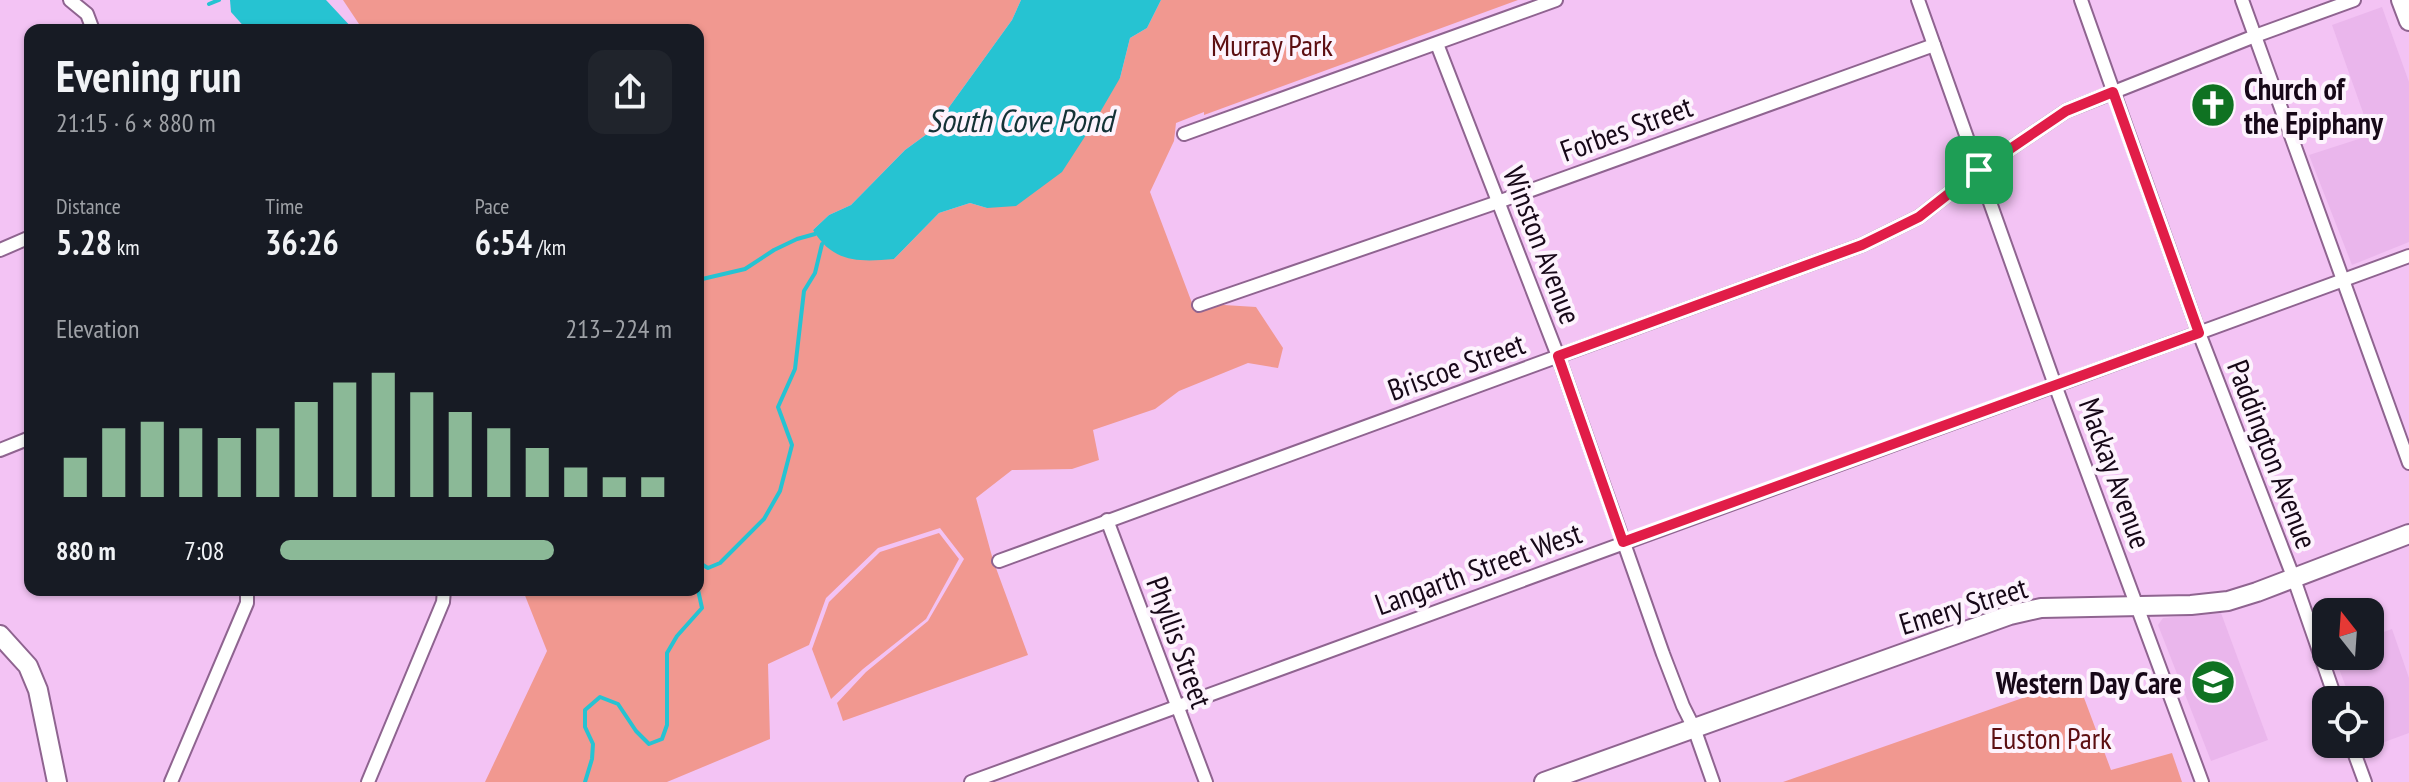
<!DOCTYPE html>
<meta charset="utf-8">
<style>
:root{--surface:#171b24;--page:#20242c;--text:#f1f3f6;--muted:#9ea1a6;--accent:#8bb997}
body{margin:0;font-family:"PT Sans Narrow",sans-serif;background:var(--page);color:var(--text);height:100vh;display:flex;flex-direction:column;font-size:30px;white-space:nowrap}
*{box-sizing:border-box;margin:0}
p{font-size:26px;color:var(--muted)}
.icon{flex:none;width:44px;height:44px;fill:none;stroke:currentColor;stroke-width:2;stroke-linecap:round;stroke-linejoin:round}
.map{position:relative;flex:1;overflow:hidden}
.panel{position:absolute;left:24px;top:24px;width:680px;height:572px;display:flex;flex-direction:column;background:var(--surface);border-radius:16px;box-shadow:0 2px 6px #0004}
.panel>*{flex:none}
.needle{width:52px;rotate:343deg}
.tools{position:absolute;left:2312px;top:598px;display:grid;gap:16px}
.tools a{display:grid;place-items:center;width:72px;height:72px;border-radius:16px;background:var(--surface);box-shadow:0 2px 6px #0004;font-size:40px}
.pin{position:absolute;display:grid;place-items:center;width:68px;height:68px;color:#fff;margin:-34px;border-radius:16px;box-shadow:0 4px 12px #0006}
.round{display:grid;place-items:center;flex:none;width:84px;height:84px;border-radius:16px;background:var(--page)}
.headline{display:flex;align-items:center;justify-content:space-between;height:136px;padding:0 32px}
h1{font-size:44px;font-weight:600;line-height:60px}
.stats{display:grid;grid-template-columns:repeat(3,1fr);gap:12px;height:136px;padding:8px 32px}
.stats div{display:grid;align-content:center}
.stats b{font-size:34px;font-weight:600}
.stats small{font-size:22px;font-weight:400}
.stats p{font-size:22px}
.chart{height:224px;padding:16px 32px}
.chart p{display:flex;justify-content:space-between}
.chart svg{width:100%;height:144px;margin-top:8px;stroke:var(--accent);stroke-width:6}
ul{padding:0 32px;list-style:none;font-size:26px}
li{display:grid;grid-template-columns:128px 96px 1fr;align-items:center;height:60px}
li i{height:20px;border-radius:10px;background:var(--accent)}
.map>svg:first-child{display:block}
.built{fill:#eab6ec}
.green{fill:#f19890}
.water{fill:#26c3d2}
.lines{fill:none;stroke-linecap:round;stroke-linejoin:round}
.stream{stroke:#26c3d2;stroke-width:4}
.street-casing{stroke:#8f6490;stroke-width:16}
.secondary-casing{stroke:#8f6490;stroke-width:22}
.street{stroke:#fff;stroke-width:12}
.secondary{stroke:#fff;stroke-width:18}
.route-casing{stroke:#fff;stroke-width:16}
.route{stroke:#e11d48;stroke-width:10}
.labels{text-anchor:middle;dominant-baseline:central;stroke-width:8;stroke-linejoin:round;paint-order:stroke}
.park-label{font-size:30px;fill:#5c0e11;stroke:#fdf3fd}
.poi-label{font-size:30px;font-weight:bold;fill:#170818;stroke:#fdf3fd;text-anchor:start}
.street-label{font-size:30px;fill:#170818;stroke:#fdf3fd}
.water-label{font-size:32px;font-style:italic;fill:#143236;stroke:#fdf3fd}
</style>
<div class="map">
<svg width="2409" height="782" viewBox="0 0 2409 782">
<rect width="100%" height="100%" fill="#f3c3f4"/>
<!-- built -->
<g class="built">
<polygon points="2382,7 2409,82 2409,242 2352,265 2309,155 2371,135 2332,25"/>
<polygon points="2221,613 2268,740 2211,761 2158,625 2163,618"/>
<polygon points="2392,629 2409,678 2409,733 2368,748 2367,744 2370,744 2370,700 2351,700 2334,656 2370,656 2370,637"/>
</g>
<!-- green -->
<g class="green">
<polygon points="343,0 1021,0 1012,20 947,110 938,126 905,150 851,205 829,215 813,230 894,259 939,213 970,203 987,208 1120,78 1130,38 1147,28 1161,0 1518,0 1204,115 1204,112 1176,123 1174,141 1150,192 1192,303 1256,307 1283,348 1278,368 1248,363 1179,391 1155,409 1093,430 1099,460 1072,469 1012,470 976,498 993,560 1028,655 843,721 837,703 866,672 928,621 964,559 940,528 878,548 826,598 809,645 768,664 770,739 667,782 485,782 547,651 524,593 526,590 698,590 698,30 363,30"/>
<polygon points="939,533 959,559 926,619 863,669 831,699 812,649 829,602 880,552"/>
<polygon points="2077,679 2111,770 2172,753 2182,782 1783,782"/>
</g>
<!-- water -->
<g class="water">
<polygon points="230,0 326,0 353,29 247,30 231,12"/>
<path d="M1021,0H1161L1147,28L1130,38L1120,78L1095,121L1062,172L1016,206L987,208L970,203L939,213L894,259C859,262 833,263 813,230L829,215L851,205L905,150L938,126L947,110L1012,20Z"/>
</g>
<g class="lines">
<!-- stream -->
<g class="stream">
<polyline points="209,4 219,0"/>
<polyline points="698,280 745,269 774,250 797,239 815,234"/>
<polyline points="698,562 708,568 720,563 764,519 780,491 792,445 778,407 795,369 804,291 815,273 822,244"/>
<polyline points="585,782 592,759 593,744 585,727 585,710 600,697 618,704 636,731 649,744 662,739 667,725 667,653 677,636 702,608 698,590"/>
</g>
<!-- street casing -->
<g class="street-casing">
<g id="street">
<polyline points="70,0 87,14 93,30"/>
<polyline points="1918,0 2055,385 2202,782"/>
<polyline points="2081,0 2199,333 2294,579 2336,700"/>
<polyline points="2242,0 2409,463"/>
<polyline points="1437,44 1558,356 1663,654 1683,706 1694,728 1713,782"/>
<polyline points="1184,134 1556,0"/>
<polyline points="0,250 30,237"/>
<polyline points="1199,305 1498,202 1934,45"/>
<polyline points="0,450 30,438"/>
<polyline points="1107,520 1206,782"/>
<polyline points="999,561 1862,245 1919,217 1979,170 2066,111 2255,36 2354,0"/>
<polyline points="2351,744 2365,782"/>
<polyline points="171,782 247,603 247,590"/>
<polyline points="368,782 443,602 444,590"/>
<polyline points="971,782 2409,256"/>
</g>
</g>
<!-- secondary casing -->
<g class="secondary-casing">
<g id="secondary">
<polyline points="2401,0 2409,21"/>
<polyline points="0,635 28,666 38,690 57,782"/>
<polyline points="1544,782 2010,615 2041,608 2191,605 2228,601 2257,592 2409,534"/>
</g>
</g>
<!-- street -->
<use href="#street" class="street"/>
<!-- secondary -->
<use href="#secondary" class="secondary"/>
</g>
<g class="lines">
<!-- route casing -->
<g class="route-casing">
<polygon id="route" points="2113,92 2199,333 1623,542 1558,356 1862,245 1919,217 1979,170 2066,111"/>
</g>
<!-- route -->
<use href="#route" class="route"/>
</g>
<!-- icons -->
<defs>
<g id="church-disc" transform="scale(2.3)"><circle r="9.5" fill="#0f7222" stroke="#fdf3fd"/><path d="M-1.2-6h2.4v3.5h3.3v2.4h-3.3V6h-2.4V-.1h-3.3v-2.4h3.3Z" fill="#fff"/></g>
<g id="school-disc" transform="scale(2.3)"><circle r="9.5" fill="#0f7222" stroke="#fdf3fd"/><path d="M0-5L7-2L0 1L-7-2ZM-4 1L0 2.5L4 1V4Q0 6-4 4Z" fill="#fff"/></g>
</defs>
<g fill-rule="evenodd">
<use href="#church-disc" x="2213" y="105"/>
<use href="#school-disc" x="2213" y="682"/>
</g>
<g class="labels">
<!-- park labels -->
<g class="park-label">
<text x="1272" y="44">Murray Park</text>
<text x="2051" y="737">Euston Park</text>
</g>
<!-- poi labels -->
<g class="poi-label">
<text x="2244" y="88">Church of<tspan x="2244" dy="34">the Epiphany</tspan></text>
<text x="2182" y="682" text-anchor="end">Western Day Care</text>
</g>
<!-- street labels -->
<g class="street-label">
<text transform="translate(1626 128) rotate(-20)">Forbes Street</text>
<text transform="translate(1543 245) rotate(69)">Winston Avenue</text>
<text transform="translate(1456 366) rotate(-20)">Briscoe Street</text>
<text transform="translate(2273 454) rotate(69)">Paddington Avenue</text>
<text transform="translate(2116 473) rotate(70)">Mackay Avenue</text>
<text transform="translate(1478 568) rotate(-20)">Langarth Street West</text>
<text transform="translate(1963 605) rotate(-17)">Emery Street</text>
<text transform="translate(1180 642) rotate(70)">Phyllis Street</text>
</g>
<!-- water labels -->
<g class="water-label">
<text x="1020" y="120">South Cove Pond</text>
</g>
</g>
</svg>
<div class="tools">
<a><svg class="needle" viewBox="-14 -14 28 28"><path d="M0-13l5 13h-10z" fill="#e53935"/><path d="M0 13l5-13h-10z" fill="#9ea1a6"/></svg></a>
<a><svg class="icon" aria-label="locate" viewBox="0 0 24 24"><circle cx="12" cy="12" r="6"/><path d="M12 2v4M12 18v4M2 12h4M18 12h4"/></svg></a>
</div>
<div class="pin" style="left:1979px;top:170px;background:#1e9e55"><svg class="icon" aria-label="arrive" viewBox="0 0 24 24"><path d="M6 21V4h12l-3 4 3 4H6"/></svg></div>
<section class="panel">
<div class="headline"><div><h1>Evening run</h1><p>21:15 · 6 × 880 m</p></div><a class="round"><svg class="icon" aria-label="share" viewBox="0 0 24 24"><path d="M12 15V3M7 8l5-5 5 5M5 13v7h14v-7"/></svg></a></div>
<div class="stats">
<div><p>Distance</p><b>5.28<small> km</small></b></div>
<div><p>Time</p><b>36:26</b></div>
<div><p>Pace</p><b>6:54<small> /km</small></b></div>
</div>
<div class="chart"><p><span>Elevation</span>213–224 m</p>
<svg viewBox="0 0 160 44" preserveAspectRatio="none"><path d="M5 44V32M15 44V23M25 44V21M35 44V23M45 44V26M55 44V23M65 44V15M75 44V9M85 44V6M95 44V12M105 44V18M115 44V23M125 44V29M135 44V35M145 44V38M155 44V38"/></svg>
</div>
<ul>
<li><b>880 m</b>7:08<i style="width:70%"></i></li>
</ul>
</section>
</div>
